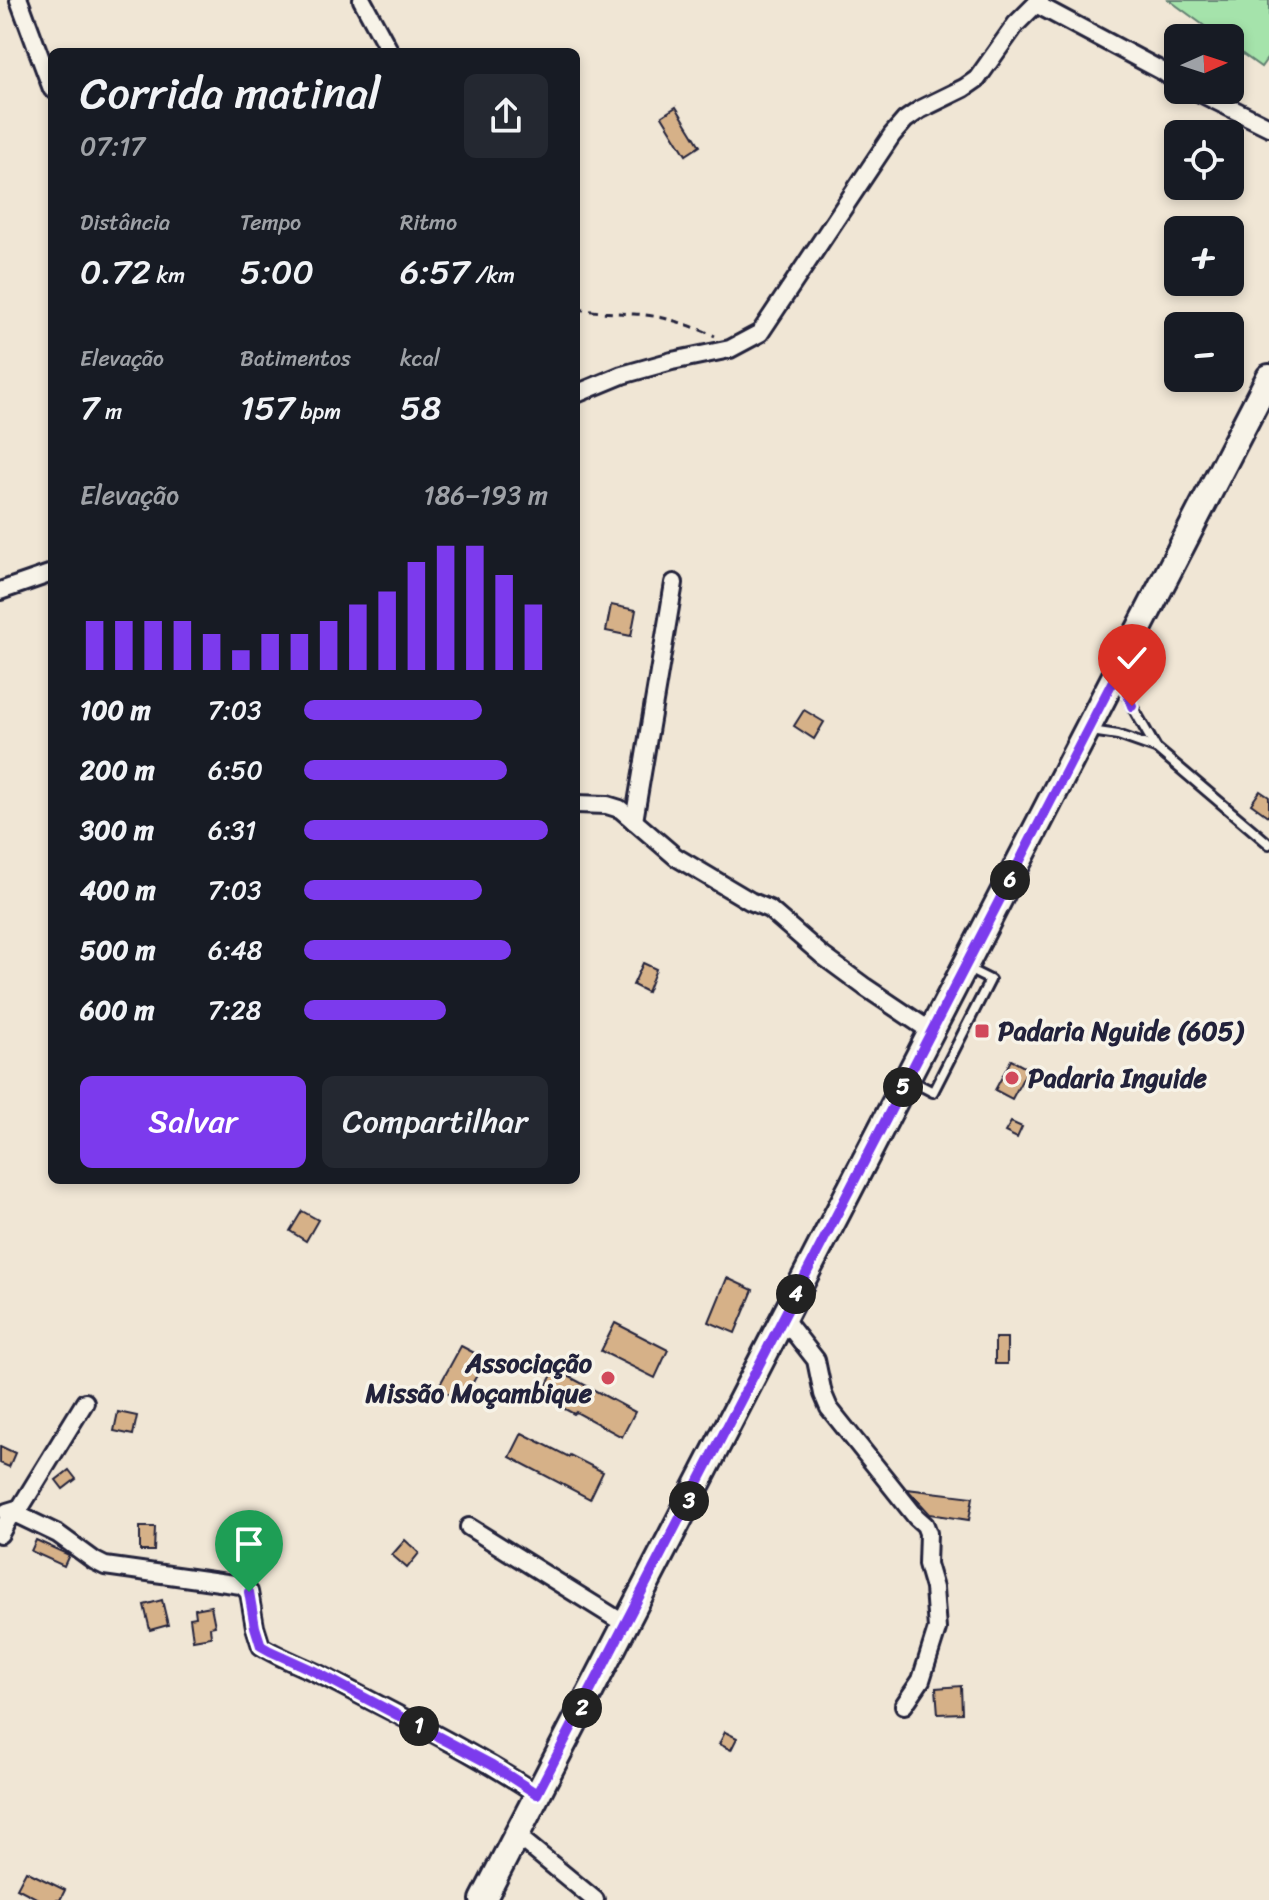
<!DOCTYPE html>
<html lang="pt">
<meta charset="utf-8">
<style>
:root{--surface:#171b24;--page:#242831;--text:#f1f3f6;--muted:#9ea1a6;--accent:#7c3aed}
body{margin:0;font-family:Sriracha,sans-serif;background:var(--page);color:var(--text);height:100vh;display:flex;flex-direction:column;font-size:30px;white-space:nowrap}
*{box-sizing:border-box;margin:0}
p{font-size:26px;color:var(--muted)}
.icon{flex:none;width:44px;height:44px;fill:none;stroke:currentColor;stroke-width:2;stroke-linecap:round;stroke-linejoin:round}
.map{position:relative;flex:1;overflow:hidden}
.panel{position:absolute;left:48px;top:48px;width:532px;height:1136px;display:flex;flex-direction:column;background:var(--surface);border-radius:12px;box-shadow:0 4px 12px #0003}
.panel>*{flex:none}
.needle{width:52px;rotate:87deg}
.tools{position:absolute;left:1164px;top:24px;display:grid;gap:16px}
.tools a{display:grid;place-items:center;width:80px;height:80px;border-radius:12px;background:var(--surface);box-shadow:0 4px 12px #0003;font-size:40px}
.pin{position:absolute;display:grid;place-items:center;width:68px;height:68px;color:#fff;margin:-82px -34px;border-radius:50% 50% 50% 0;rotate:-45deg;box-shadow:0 0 8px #0007}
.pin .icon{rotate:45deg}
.km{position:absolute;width:40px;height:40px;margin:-20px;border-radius:50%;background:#222;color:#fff;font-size:22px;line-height:40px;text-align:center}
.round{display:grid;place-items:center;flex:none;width:84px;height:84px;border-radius:12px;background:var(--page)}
.headline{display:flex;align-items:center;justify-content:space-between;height:136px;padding:0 32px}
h1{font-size:44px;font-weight:600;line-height:60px}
.figures{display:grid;grid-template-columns:repeat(3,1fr);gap:12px;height:136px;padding:8px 32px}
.figures div{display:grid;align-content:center}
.figures b{font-size:34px;font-weight:600}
.figures small{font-size:22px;font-weight:400}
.figures p{font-size:22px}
.chart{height:224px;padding:16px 32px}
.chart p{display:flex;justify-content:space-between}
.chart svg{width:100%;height:144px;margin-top:8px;stroke:var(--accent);stroke-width:6}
.action{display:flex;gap:16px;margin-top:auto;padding:16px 32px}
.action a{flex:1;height:92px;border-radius:12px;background:var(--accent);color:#fff;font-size:32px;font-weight:600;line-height:92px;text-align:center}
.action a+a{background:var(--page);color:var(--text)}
ul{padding:0 32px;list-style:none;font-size:26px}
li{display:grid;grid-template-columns:128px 96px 1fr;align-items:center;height:60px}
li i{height:20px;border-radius:10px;background:var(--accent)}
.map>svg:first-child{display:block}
.green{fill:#a5e3ab;stroke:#648273;stroke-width:2}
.building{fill:#d6b188;stroke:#22223b;stroke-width:2}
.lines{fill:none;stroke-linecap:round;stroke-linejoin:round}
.lane-casing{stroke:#22223b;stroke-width:14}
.street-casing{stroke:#22223b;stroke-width:22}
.secondary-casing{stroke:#22223b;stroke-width:30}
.path{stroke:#22223b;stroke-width:3;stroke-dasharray:8 6;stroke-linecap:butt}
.lane{stroke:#f7f3e8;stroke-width:8}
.street{stroke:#f7f3e8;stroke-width:16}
.secondary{stroke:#f7f3e8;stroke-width:24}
.route-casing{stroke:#fff;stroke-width:16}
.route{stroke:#7c3aed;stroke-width:10}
.poi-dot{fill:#d1495b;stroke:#f7f3e8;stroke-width:3}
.labels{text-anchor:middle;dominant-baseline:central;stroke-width:7;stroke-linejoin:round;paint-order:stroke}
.poi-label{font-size:26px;font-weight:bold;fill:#22223b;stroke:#f7f3e8;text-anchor:start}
</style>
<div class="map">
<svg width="1269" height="1900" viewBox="0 0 1269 1900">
<rect width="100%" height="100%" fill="#f0e6d5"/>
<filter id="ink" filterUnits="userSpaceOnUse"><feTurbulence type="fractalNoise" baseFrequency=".0125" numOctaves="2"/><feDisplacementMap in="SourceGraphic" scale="16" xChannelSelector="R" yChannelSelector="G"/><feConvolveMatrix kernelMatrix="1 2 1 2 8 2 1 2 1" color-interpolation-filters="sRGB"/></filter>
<g filter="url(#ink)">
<!-- green -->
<polygon class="green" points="1169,0 1269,0 1269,56 1261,67 1230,45 1230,38 1221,38"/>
<!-- building -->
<g class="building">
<polygon points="676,107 700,146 686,155 662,116"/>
<polygon points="611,605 636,610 631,636 606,631"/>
<polygon points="804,710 824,722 814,739 794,726"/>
<polygon points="1260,791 1269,797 1269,817 1251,804"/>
<polygon points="643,963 656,969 647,992 633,985"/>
<polygon points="1011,1060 1028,1069 1012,1099 995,1090"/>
<polygon points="1011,1122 1022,1127 1017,1138 1005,1132"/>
<polygon points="302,1211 318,1220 306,1241 290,1231"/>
<polygon points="727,1278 753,1290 735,1333 709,1322"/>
<polygon points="615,1323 668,1350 655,1378 601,1351"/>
<rect x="995" y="1338" width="12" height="26"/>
<polygon points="461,1346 486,1359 462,1402 438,1388"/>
<polygon points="555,1369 635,1412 622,1437 576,1412 574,1414 541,1396"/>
<polygon points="118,1412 137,1416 133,1435 114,1431"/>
<polygon points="522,1433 569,1457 570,1455 603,1472 590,1499 510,1457"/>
<polygon points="0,1446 15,1453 9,1467 0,1463"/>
<polygon points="69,1470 76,1479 63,1489 56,1480"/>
<polygon points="907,1489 973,1497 969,1520 930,1514"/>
<polygon points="140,1527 155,1527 154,1551 140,1551"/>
<polygon points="36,1540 69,1555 64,1566 31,1551"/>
<polygon points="405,1540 419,1553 407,1568 392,1555"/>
<polygon points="162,1600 168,1625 150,1630 144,1605"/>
<polygon points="211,1606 215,1626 210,1627 211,1637 193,1640 190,1618 196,1617 195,1609"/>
<polygon points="961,1686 962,1713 938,1714 936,1688"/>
<polygon points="725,1732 737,1738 731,1750 719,1744"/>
<polygon points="26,1871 65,1890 60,1900 40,1900 17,1888"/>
</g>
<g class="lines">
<!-- lane casing -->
<g class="lane-casing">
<g id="lane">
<polyline points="1121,673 1132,706 1156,748 1269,844"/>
<polyline points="1091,731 1118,735 1155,748"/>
<polyline points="910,1080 933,1092 990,980 966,968"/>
</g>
</g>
<!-- street casing -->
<g class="street-casing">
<g id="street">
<polyline points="19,0 52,89"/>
<polyline points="362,0 390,52"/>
<polyline points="1036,4 1162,71 1178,82"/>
<polyline points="1194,90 1269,127"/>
<polyline points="576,394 622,375 672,361 730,349 760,333 892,135 905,120 921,109 964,88 977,79 1016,24 1040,0"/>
<polyline points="0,591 52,573"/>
<polyline points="576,804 607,805 620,809 676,857 750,901 769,909 823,956 865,987 932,1032"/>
<polyline points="634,821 674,583"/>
<polyline points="783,1318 816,1360 823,1394 829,1408 916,1517 925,1525 928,1533 927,1564 934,1588 937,1629 921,1680 904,1705"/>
<polyline points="7,1512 20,1508 85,1402"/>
<polyline points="469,1527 625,1624"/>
<path d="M0,1534L12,1512L58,1534L95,1561L105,1566L241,1585L249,1592L255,1627L261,1646C281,1659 306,1667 327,1678C398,1715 470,1750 537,1794"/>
<polyline points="516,1835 595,1900"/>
</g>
</g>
<!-- secondary casing -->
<g class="secondary-casing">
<polyline id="secondary" points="483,1900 1269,377"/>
</g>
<!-- path -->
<path class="path" d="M576,309C596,312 615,313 634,314C661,315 691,325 715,336"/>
<!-- lane -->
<use href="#lane" class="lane"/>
<!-- street -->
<use href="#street" class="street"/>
<!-- secondary -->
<use href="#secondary" class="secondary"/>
</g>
</g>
<g class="lines" filter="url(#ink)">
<!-- route casing -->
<g class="route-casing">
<polyline id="route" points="249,1592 255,1627 261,1646 270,1651 312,1670 492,1765 537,1794 1119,669 1132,706"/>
</g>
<!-- route -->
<use href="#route" class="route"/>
</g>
<!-- markers -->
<g class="poi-dot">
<rect x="974" y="1023" width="16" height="16" rx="4"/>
<circle cx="1012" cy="1078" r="8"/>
<circle cx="608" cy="1378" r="8"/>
</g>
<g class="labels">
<!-- poi labels -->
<g class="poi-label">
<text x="998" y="1031">Padaria Nguide (605)</text>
<text x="1028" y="1078">Padaria Inguide</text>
<text x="592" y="1363" text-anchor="end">Associação<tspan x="592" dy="30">Missão Moçambique</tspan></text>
</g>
</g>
</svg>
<div class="tools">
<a><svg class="needle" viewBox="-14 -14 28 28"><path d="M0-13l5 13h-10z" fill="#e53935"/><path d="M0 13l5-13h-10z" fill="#9ea1a6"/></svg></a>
<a><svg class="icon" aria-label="locate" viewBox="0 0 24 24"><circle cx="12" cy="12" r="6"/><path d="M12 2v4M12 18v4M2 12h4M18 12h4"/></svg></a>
<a>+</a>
<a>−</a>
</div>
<div class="pin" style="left:249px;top:1592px;background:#1e9e55"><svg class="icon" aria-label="arrive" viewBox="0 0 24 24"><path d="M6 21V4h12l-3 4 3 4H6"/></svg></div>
<div class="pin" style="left:1132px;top:706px;background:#d93025"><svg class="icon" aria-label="check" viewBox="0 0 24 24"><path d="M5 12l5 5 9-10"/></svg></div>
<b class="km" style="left:419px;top:1726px">1</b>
<b class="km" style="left:582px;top:1708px">2</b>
<b class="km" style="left:689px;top:1501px">3</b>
<b class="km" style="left:796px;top:1294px">4</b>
<b class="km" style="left:903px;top:1087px">5</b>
<b class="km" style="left:1010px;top:880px">6</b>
<section class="panel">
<div class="headline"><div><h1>Corrida matinal</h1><p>07:17</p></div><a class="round"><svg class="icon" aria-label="share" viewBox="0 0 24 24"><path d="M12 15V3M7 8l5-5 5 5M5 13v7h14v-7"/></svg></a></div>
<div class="figures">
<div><p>Distância</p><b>0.72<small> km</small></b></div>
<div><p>Tempo</p><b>5:00</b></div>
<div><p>Ritmo</p><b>6:57<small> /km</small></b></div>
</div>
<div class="figures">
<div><p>Elevação</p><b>7<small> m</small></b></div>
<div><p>Batimentos</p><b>157<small> bpm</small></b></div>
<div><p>kcal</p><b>58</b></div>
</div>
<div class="chart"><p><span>Elevação</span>186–193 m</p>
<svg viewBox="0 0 160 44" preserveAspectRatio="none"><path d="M5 44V29M15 44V29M25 44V29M35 44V29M45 44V33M55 44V38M65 44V33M75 44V33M85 44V29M95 44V24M105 44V20M115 44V11M125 44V6M135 44V6M145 44V15M155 44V24"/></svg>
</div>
<ul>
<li><b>100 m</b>7:03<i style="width:73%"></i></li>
<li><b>200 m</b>6:50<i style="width:83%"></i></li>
<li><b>300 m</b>6:31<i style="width:100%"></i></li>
<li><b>400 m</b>7:03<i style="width:73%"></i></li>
<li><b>500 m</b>6:48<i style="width:85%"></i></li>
<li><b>600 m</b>7:28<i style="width:58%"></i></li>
</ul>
<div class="action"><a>Salvar</a><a>Compartilhar</a></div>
</section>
</div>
